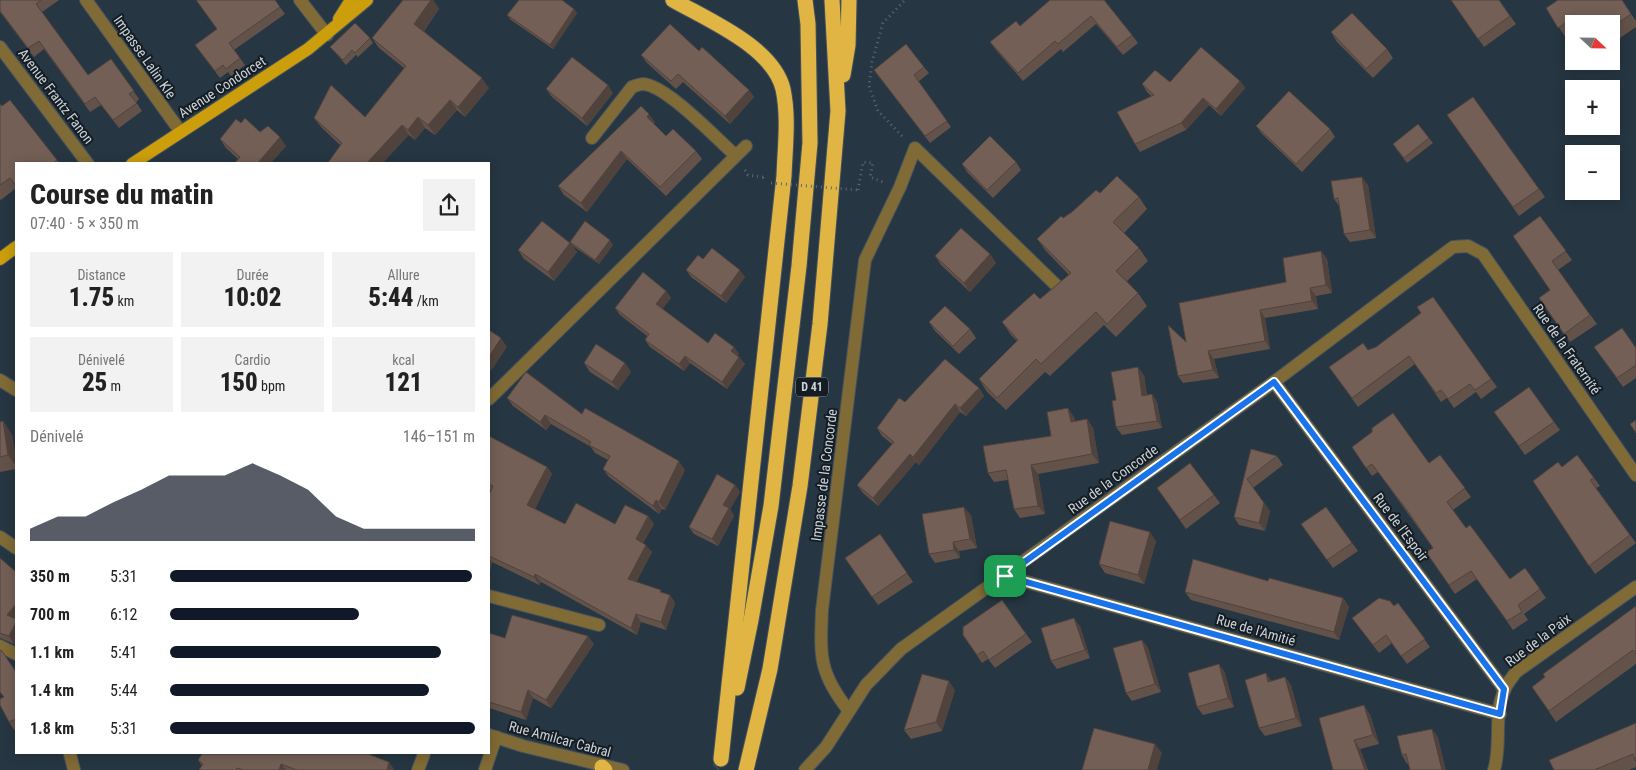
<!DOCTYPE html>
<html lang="fr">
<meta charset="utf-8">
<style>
:root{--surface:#fff;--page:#f2f2f2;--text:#222;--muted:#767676;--accent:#111827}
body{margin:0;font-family:"Roboto Condensed",sans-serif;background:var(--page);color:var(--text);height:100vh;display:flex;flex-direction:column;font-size:19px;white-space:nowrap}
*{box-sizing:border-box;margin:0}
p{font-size:16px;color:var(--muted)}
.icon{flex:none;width:28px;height:28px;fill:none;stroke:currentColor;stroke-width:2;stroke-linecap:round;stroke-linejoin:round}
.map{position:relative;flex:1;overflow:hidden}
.drawer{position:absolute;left:15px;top:162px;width:475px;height:592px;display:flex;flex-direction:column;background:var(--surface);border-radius:0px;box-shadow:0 2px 12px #0003}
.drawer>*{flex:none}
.needle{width:32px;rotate:112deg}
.controls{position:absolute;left:1565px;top:15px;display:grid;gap:10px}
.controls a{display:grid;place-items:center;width:55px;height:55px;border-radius:0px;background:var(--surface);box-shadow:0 2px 12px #0003;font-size:25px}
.pin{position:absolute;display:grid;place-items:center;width:42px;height:42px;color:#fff;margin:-21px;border-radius:10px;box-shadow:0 2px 8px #0006}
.round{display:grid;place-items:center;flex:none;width:52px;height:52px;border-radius:0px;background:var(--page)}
.head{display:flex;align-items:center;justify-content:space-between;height:85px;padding:0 15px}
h1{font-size:28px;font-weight:800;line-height:38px}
.figures{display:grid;grid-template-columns:repeat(3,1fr);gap:8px;height:85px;padding:5px 15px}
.figures div{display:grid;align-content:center;border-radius:0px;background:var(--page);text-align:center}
.figures b{font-size:25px;font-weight:800}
.figures small{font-size:14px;font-weight:400}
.figures p{font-size:14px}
.chart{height:140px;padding:10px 15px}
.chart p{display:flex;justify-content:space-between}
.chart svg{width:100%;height:90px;margin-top:5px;fill:var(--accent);opacity:.7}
ul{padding:0 15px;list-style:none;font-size:16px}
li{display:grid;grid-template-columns:80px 60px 1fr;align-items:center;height:38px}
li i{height:12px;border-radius:6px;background:var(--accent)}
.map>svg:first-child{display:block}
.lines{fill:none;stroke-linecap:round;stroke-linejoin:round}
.highway-tunnel{stroke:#3f4e59;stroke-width:15;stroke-dasharray:15 8;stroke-linecap:butt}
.minor-casing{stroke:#44525e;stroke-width:14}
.major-casing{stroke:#44525e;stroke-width:14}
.highway-casing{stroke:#44525e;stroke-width:17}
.path{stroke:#5d6a75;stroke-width:3;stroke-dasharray:1 4;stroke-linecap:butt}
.minor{stroke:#806a35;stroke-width:12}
.major{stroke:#cc9e0c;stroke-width:12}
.highway{stroke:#e1b544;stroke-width:15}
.path-bridge{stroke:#5d6a75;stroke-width:3;stroke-dasharray:1 4;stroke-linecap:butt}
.wall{fill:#63524a}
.shaded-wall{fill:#50423c}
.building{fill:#735f56;stroke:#50423c}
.route-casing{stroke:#fff;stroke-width:10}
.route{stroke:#1a73e8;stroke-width:6}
.labels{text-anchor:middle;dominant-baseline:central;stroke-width:4;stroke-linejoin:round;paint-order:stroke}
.shield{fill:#151c22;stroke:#949ca4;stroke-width:1}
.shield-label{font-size:12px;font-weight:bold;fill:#cad3db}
.street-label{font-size:14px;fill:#cad3db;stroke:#151c22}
</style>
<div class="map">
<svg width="1636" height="770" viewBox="0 0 1636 770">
<rect width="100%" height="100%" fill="#263642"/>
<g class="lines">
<!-- highway-tunnel -->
<polyline class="highway-tunnel" points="718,770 719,769"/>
<!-- minor casing -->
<g class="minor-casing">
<g id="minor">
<polyline points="86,0 180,131"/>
<polyline points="300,0 327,35"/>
<polyline points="0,47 88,164"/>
<path d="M592,138L632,87C635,86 639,84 643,84C666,85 716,138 735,155"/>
<polyline points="0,380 16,390"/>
<polyline points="1274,382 1504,689"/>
<polyline points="489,399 746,146"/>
<polyline points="0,537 16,548"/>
<polyline points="1005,576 1500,714"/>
<polyline points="489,596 599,625"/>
<polyline points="0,646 16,654"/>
<path d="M849,711C819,673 820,657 822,610L865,260L900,187L915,148L1059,288"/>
<polyline points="489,735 523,746 623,770"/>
<polyline points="70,754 74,770"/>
<polyline points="418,770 424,754"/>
<polyline points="485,770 496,737"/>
<polyline points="805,770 826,747 866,685 901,649 1274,382 1453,247 1468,246 1483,254 1636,475"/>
<path d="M1494,770C1502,745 1493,713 1505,689C1507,683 1512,678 1516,672L1636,587"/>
</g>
</g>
<!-- major casing -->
<g class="major-casing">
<g id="major">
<polyline points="339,19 351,0"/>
<polyline points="132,164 308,49 367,0"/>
<polyline points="0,259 16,247"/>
</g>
</g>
<!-- highway casing -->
<g class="highway-casing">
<g id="highway">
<path d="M673,0C708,20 773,47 783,89C789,117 785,148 784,176L721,759"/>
<polyline points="843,75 848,45 849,0"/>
<polyline points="737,688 751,620 771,506 799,266 810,143 808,24 805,0"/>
<polyline points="602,767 605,770"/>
<polyline points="746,770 770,669 800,486 820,324 838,111 832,0"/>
</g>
</g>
<!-- path -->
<g class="path">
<polyline points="902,136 878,111 869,86 872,62 883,23 905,0"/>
<polyline points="745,170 748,175 763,177 763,173"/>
<polyline points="858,190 863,162 873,163 870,177 883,182"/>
</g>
<!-- minor -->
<use href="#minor" class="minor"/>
<!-- major -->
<use href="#major" class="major"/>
<!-- highway -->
<use href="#highway" class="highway"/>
<!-- path-bridge -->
<polyline class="path-bridge" points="771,183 858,190"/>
</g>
<!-- wall -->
<g class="wall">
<polygon points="0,0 59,0 42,12 88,75 111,59 139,99 136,102 142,111 119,128 101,105 90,112 44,49 34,57 0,12"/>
<polygon points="275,0 285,14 234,50 245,65 231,76 228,72 220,78 200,52"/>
<polygon points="403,0 433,0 439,9 424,31 489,88 465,117 457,110 435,135 425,128 415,140 409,135 340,145 322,128 314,118 365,117 404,68 379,48 372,38"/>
<polygon points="1104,0 1132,35 1138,43 1123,55 1096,24 1063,52 1061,49 1023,81 996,50 990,42 1020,26"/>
<polygon points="1451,0 1499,0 1516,24 1484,47"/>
<polygon points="1622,0 1636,21 1636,27 1611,44 1611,24 1574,24 1574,33 1566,38 1546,8"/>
<polygon points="574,9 577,13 553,49 511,20 507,15"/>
<polygon points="1331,32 1387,49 1393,58 1373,78 1337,42"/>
<polygon points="370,38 373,43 358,57 356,55 346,65 330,47"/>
<polygon points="699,51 749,90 754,97 730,124 683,82 676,89 647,63 641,55"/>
<polygon points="924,67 929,73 918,82 951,127 930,143 874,70"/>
<polygon points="1240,81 1245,88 1221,116 1209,105 1186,130 1140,152 1135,144 1151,96 1147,92 1142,84 1170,82"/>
<polygon points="546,89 613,93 587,126 552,97"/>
<polygon points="1473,97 1545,197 1519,216 1447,115"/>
<polygon points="0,104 57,160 60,164 16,164 16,188 1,200 0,199"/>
<polygon points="655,122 654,124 666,136 696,151 702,159 666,196 627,159 587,212 564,195 558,186"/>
<polygon points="241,123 260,132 286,146 270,164 234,164 238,159 226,148 220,139"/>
<polygon points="1256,126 1330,129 1335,137 1302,172 1262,134"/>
<polygon points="1429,138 1433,143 1407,163 1396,149"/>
<polygon points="1016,162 1021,170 993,198 967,172 962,164"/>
<polygon points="1368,185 1376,238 1350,242 1344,234 1340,207 1334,199"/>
<polygon points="1100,193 1139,197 1147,209 1124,233 1139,248 1148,261 1127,281 1138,293 1147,306 1116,337 1104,325 1050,376 1045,372 1006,410 987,392 979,379 1017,341 1011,335 1002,322 1040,299 1069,275 1046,251 1037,239 1063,218"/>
<polygon points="1540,216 1572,260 1558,270 1597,324 1570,342 1539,298 1550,290"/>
<polygon points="570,242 613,245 599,264 573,246"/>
<polygon points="570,243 577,252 554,281 524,259 518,250"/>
<polygon points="1321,251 1327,259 1332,293 1316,296 1318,309 1265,318 1270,349 1214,359 1219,378 1183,383 1178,376 1186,342 1286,282"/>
<polygon points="990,254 996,263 970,292 941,265 935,256"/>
<polygon points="703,259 745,277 726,303 691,277 686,270"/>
<polygon points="666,291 671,298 662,309 708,343 734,347 739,354 737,356 739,357 745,364 727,389 690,363 684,371 650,347 645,340 647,336 620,315 615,308"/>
<polygon points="1433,297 1497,387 1481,399 1476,392 1454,408 1447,398 1441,402 1415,364 1358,407 1329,367 1376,347 1421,313"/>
<polygon points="929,322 970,329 976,338 959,354 935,331"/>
<polygon points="1594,347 1636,348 1636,378 1623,387"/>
<polygon points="584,363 625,363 631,372 618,390 590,372"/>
<polygon points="1144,375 1147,395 1152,394 1157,402 1162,428 1122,435 1116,427"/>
<polygon points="1529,387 1560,430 1525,455 1494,412"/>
<polygon points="979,388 984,396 966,416 960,412 919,465 916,462 878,506 863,493 857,485 892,444 882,436 877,428 905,402"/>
<polygon points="507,398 582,414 685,470 665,510 662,509 659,514 609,477 603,469 608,460 595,453 591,447 551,424 546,430 513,406"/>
<polygon points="1074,417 1075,421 1087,419 1093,428 1099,463 1038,474 1045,514 1020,518 1014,509 1008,480 994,482 988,473 1051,436"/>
<polygon points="3,421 12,435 16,459 16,469 0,472 0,422"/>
<polygon points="489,436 547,467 552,474 535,509 565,524 615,524 648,516 654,524 643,543 652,552 636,582 670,595 675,603 666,630 641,622 637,635 541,582 539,585 492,562 489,574 489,495 491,490 489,488"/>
<polygon points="1352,447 1429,463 1440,455 1471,497 1453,510 1466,528 1510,579 1525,568 1546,598 1524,614 1528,620 1513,630 1477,579 1455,594 1426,552 1433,548 1414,522 1378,472 1372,476"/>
<polygon points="1251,449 1277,456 1283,465 1253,488 1270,511 1265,531 1239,525 1234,517"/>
<polygon points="1577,455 1600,486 1596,488 1636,543 1595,574 1533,481 1562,467"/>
<polygon points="735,485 740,492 730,509 734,516 718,546 694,534 689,527"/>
<polygon points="1157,488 1214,495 1220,503 1186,529"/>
<polygon points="1326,507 1358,551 1333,568 1301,524"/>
<polygon points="971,515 977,548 959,551 960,558 935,563 929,554"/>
<polygon points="880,534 913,582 878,605 845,558"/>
<polygon points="1156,541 1144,584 1105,573 1099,564"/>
<polygon points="0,558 16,572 16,640 14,644 0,638"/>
<polygon points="1268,581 1343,598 1349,607 1339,640 1191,600 1185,592"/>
<polygon points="1002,600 1032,642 995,668 988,659 982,663 963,635"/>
<polygon points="1398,603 1430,647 1407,664 1392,643 1379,653 1352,618 1394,606"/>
<polygon points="1636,606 1636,664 1556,722 1532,687"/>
<polygon points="1080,626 1090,658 1057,669 1051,661"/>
<polygon points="489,633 505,638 594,644 551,708 533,698 526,720 489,708"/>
<polygon points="1142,640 1148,648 1161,692 1132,701 1126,693"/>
<polygon points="1219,664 1225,673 1234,707 1203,715 1197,707"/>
<polygon points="16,672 16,729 14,730 9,722 4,697"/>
<polygon points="1266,673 1271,681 1285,677 1291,685 1302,726 1265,736 1259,728"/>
<polygon points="955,690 942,731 911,739 904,730"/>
<polygon points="1370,714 1379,744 1360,749 1368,770 1333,770"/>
<polygon points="1636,723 1636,767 1629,770 1554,770"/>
<polygon points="1438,737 1408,763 1407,764 1402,755"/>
<polygon points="198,760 389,762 394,770 199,770 202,766"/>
</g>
<!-- shaded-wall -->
<g class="shaded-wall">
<polygon points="431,0 433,0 439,9 421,34 414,24"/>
<polygon points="574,9 577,13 553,49 550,45"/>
<polygon points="482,78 489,88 465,117 458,107"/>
<polygon points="1240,81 1245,88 1221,116 1216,109"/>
<polygon points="608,85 613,93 587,126 582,118"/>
<polygon points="749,90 754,97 730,124 725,116"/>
<polygon points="1203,98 1209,105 1186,130 1181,123"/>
<polygon points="450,100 457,110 435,135 428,125"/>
<polygon points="649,114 655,122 653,125 647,117"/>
<polygon points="418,117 425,128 415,140 408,130"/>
<polygon points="402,125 409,135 382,164 366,164"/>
<polygon points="280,137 286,146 270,164 257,164"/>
<polygon points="621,151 627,159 587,212 581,203"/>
<polygon points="1362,177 1368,185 1376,238 1370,230"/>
<polygon points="610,240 613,245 599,264 595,260"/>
<polygon points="570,243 577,252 554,281 548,272"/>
<polygon points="1321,251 1327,259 1332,293 1326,285"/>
<polygon points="990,254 996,263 970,292 964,283"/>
<polygon points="740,270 745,277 726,303 721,296"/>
<polygon points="1310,288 1316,296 1318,309 1312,301"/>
<polygon points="666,291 671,298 661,311 656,304"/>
<polygon points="1260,310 1265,318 1270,349 1265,341"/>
<polygon points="501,338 507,347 491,371 489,367 489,357"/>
<polygon points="734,347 739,354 736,358 731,351"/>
<polygon points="1208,351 1214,359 1219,378 1213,370"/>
<polygon points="685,356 690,363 684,371 679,364"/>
<polygon points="739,357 745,364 727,389 722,382"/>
<polygon points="625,363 631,372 618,390 612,382"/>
<polygon points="1138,367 1144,375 1148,404 1142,396"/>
<polygon points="979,388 984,396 966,416 960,408"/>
<polygon points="1152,394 1157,402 1162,428 1157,421"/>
<polygon points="955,404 960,412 919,465 913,457"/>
<polygon points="1068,408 1074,417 1077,431 1071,422"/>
<polygon points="545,415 551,424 546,430 540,422"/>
<polygon points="1087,419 1093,428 1099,463 1092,454"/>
<polygon points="3,421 12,435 16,459 16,466 8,455"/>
<polygon points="910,454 916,462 878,506 873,498"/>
<polygon points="679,461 685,470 665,510 659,502"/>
<polygon points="1031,465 1038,474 1045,514 1038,506"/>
<polygon points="547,467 552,474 533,513 527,505"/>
<polygon points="735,485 740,492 730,509 734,516 718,546 712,539 723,505"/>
<polygon points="656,500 662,509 659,514 653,506"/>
<polygon points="1264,503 1270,511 1265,531 1259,523"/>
<polygon points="964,507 971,515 977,548 970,539"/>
<polygon points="648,516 654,524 641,546 636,539"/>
<polygon points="1150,532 1156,541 1144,584 1138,575"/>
<polygon points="953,542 959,551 960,558 954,550"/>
<polygon points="646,545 652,552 634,587 628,579"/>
<polygon points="489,558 492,562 489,574"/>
<polygon points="535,574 541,582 539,585 534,577"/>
<polygon points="670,595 675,603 666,630 661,622"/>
<polygon points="1343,598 1349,607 1339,640 1334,632"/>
<polygon points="16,604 16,618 13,623 7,615"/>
<polygon points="636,614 641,622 637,635 631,628"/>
<polygon points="1074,618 1080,626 1090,658 1085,650"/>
<polygon points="16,622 16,640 14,644 9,636"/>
<polygon points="588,636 594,644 551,708 546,700"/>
<polygon points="1142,640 1148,648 1161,692 1155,684"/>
<polygon points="1219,664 1225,673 1234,707 1228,698"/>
<polygon points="1266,673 1272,682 1268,682"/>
<polygon points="1285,677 1291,685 1302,726 1296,718"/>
<polygon points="949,681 955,690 942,731 936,722"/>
<polygon points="528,690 533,698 526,720 521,712"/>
<polygon points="1364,705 1370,714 1379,744 1373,735"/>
<polygon points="1432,729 1438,737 1446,770 1442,770"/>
<polygon points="1354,740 1360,749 1368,770 1365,770"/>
<polygon points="1155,744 1162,753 1157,770 1148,770"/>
<polygon points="389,762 394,770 387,770"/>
<polygon points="281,764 286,770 279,770"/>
</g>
<!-- building -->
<g class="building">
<polygon points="0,0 41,0 36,4 88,75 111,59 134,91 129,94 137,103 113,120 95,97 85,104 39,41 28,48 0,11"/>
<polygon points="196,0 275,0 280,7 229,43 240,58 226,69 223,65 215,71 195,45 217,29"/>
<polygon points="403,0 431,0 414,24 482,78 458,107 450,100 428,125 418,117 408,130 402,125 366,164 327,164 342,143 314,118 331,85 365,117 406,66 372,38"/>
<polygon points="519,0 562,0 574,9 550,45 507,15"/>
<polygon points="1050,0 1104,0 1132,35 1117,47 1091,16 1058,44 1055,41 1018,73 990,42 1016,21 1020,26"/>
<polygon points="1451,0 1499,0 1510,16 1478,39"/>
<polygon points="1558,0 1622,0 1631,14 1611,28 1611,24 1576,24 1573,18 1558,28 1546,8"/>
<polygon points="1352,13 1387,49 1366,69 1331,32"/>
<polygon points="355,23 370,38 355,53 352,50 343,60 330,47"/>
<polygon points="670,24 699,51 702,47 749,90 725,116 678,74 671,81 641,55"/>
<polygon points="906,44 924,67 914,75 947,121 925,136 874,70"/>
<polygon points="1201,47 1240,81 1216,109 1203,98 1181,123 1135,144 1117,112 1154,95 1142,84 1155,70 1170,82"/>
<polygon points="572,57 608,85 582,118 546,89"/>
<polygon points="1289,91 1330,129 1296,164 1256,126"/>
<polygon points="1473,97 1539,189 1513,207 1447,115"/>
<polygon points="10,100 57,160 52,164 16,164 16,186 10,178 0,185 0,104 2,106"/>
<polygon points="641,106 649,114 647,117 666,136 673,129 696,151 660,187 621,151 581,203 558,186"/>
<polygon points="245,118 260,132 268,126 280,137 257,164 234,164 240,157 220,139 236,119 241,123"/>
<polygon points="1418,124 1429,138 1404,158 1393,144"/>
<polygon points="990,136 1016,162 987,190 962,164"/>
<polygon points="1117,176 1139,197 1113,222 1139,248 1116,271 1138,293 1107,324 1096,312 1041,364 1036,359 997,398 979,379 1018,340 1002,322 1034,293 1040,299 1071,273 1037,239 1061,216 1063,218 1072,212 1096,190 1100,193"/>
<polygon points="1362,177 1370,230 1344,234 1338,198 1334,199 1331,181"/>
<polygon points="1540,216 1566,251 1552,261 1590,315 1564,334 1539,298 1550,290 1513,236"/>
<polygon points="542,221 570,243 548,272 518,250"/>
<polygon points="585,221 610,240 595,260 570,242"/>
<polygon points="961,228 990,254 964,283 935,256"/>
<polygon points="712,248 740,270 721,296 686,270 698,255 703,259"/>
<polygon points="1321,251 1326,285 1310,288 1312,301 1260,310 1265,341 1208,351 1213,370 1178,376 1168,325 1186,342 1179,303 1286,282 1283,258"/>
<polygon points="643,272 666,291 656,304 708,343 715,333 734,347 731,351 739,357 722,382 685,356 679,364 645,340 649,334 615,308"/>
<polygon points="1433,297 1491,379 1475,390 1470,384 1448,399 1441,390 1436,393 1409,356 1352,398 1329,367 1363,343 1368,350 1376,347 1421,313 1417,307"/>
<polygon points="945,306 970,329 953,346 929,322"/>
<polygon points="1622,328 1636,348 1636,365 1617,378 1594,347"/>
<polygon points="489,330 501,338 489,357"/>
<polygon points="596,344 625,363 612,382 584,363"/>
<polygon points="945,359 979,388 960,408 955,404 913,457 910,454 873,498 857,485 894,442 877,428 899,398 905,402"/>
<polygon points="1138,367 1142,396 1152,394 1157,421 1116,427 1112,401 1116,400 1111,372"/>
<polygon points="526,372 582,414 585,408 679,461 659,502 656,500 653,506 603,469 610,456 589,445 591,442 545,415 540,422 507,398"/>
<polygon points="1529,387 1554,422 1519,446 1494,412"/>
<polygon points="1068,408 1071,422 1087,419 1092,454 1031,465 1038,506 1014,509 1006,470 988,473 983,446 1051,436 1047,412"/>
<polygon points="1393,413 1429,463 1440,455 1465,488 1447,502 1466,528 1470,525 1510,579 1525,568 1540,589 1518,605 1522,612 1507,621 1471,571 1449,585 1426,552 1433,548 1409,513 1372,464 1366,468 1352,447 1372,432 1372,428"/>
<polygon points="1636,420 1636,433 1630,424"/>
<polygon points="3,421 8,455 0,457 0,422"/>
<polygon points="489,436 547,467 527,505 565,524 576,503 615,524 625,505 648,516 636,539 646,545 628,579 661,590 660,592 670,595 661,622 636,614 631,628 535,574 534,577 489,556 489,495 493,486 489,484"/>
<polygon points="1251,449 1277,456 1247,479 1264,503 1259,523 1234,517"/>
<polygon points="1577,455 1594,478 1590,480 1630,535 1589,566 1533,481 1558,462 1562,467"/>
<polygon points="1190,463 1214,495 1180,520 1157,488"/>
<polygon points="717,474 735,485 723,505 729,508 712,539 689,527"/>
<polygon points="964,507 970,539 953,542 954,550 929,554 922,514"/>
<polygon points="1326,507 1352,543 1327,560 1301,524"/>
<polygon points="1110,521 1150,532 1138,575 1099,564"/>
<polygon points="880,534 907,573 872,597 845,558"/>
<polygon points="0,558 16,572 16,604 7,615 16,619 16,622 9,636 0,633"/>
<polygon points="1193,559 1268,581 1269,578 1343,598 1334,632 1185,592"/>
<polygon points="1379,598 1390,601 1394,606 1398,603 1425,639 1401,656 1386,635 1373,645 1352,618"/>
<polygon points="1002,600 1026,634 989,660 983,651 977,655 963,635 963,627"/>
<polygon points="1636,606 1636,654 1633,650 1549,711 1532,687 1545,677 1543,674"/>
<polygon points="512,615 588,636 546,700 528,690 521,712 489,702 489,633 505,638"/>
<polygon points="1074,618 1085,650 1051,661 1041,628"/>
<polygon points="1142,640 1155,684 1126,693 1113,648"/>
<polygon points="0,650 2,651 16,672 16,719 9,722 0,705 0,699 4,697 0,692"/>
<polygon points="1219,664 1228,698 1197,707 1188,673"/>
<polygon points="1266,673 1268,682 1285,677 1296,718 1259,728 1245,680"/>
<polygon points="922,674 949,681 936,722 904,730"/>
<polygon points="1364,705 1373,735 1354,740 1365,770 1333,770 1319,718"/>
<polygon points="1636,723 1636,762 1633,754 1594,770 1554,770 1549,760"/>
<polygon points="1094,728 1155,744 1148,770 1082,770"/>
<polygon points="1432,729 1442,770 1410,770 1406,754 1402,755 1397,736"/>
<polygon points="202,754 368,754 389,762 387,770 297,770 281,764 279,770 244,770 237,768 236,770 199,770 203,764 198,760"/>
</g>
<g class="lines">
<!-- route casing -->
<g class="route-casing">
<polygon id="route" points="1274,382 1504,689 1500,714 1005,576"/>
</g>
<!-- route -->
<use href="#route" class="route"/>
</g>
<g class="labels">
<!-- shield labels -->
<rect class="shield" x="796" y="377.5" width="32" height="19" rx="4"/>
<g class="shield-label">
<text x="812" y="387">D 41</text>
</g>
<!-- street labels -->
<g class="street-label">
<text transform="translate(145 57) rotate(55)">Impasse Lalin Kle</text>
<text transform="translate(222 87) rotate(-33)">Avenue Condorcet</text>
<text transform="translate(56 96) rotate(53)">Avenue Frantz Fanon</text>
<text transform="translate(1567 349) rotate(55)">Rue de la Fraternité</text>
<text transform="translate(824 475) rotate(-83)">Impasse de la Concorde</text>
<text transform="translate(1113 479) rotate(-36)">Rue de la Concorde</text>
<text transform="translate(1401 527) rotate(53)">Rue de l'Espoir</text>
<text transform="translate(1256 630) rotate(16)">Rue de l'Amitié</text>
<text transform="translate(1538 640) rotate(-37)">Rue de la Paix</text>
<text transform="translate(560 739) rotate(15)">Rue Amilcar Cabral</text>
</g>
</g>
</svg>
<div class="controls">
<a><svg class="needle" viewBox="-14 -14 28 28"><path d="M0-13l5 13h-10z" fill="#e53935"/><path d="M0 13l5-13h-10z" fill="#767676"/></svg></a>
<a>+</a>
<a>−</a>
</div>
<div class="pin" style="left:1005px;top:576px;background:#1e9e55"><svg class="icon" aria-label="arrive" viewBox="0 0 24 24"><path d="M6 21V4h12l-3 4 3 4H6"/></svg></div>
<section class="drawer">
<div class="head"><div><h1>Course du matin</h1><p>07:40 · 5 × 350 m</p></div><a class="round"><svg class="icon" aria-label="share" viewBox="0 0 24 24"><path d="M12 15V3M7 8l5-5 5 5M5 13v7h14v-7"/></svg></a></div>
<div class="figures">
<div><p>Distance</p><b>1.75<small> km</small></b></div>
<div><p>Durée</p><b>10:02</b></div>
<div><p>Allure</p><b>5:44<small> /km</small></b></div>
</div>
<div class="figures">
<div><p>Dénivelé</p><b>25<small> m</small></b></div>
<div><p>Cardio</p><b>150<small> bpm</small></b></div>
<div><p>kcal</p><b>121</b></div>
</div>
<div class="chart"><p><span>Dénivelé</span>146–151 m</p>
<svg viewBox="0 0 160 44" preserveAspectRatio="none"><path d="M0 44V38L10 32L20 32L30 25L40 19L50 12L60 12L70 12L80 6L90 12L100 19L110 32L120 38L130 38L140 38L150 38L160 38V44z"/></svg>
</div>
<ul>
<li><b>350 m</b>5:31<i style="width:99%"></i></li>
<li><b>700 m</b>6:12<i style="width:62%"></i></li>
<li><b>1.1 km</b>5:41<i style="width:89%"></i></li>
<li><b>1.4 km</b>5:44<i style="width:85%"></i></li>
<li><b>1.8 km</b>5:31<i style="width:100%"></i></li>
</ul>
</section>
</div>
